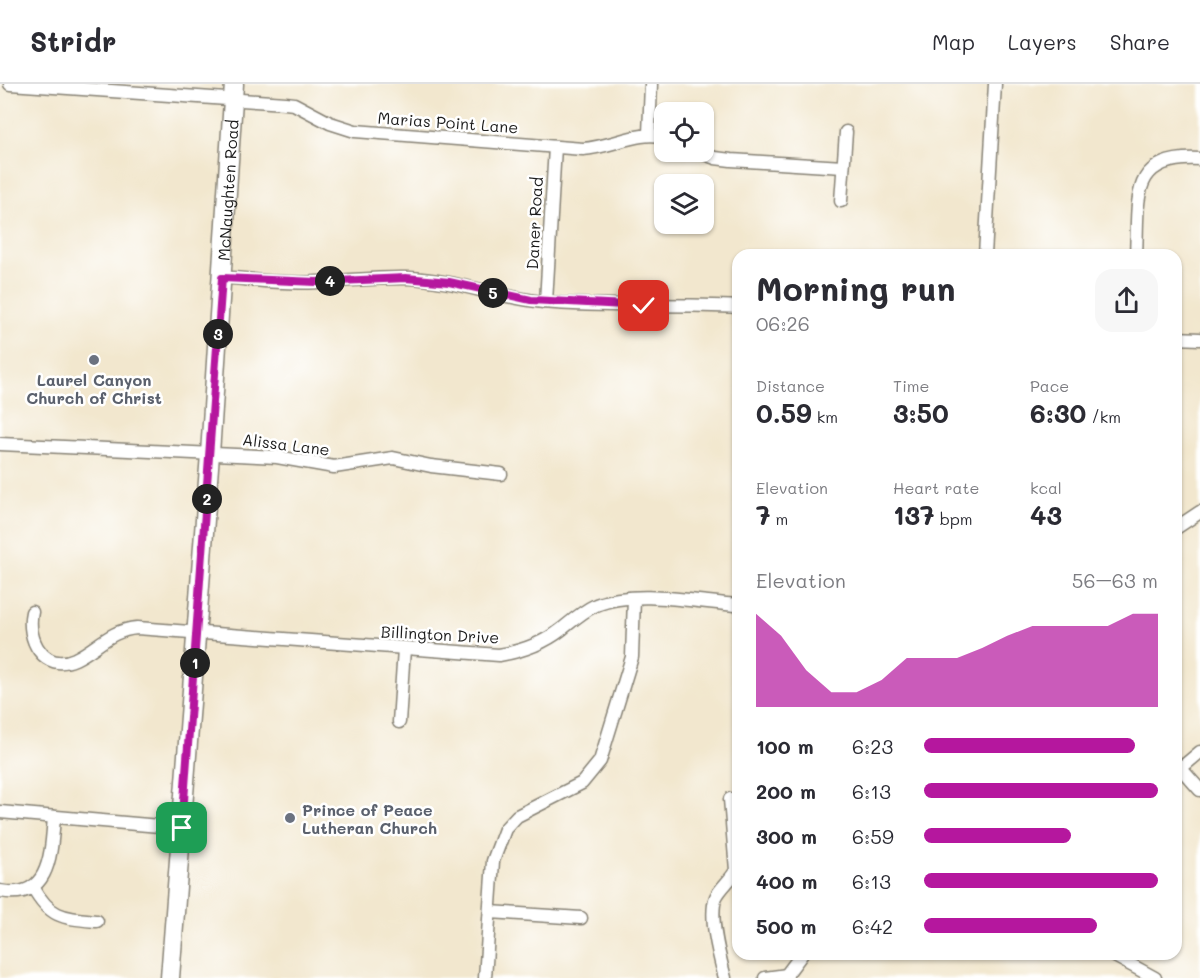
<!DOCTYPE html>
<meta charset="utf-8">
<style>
:root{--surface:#fff;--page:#f7f7f7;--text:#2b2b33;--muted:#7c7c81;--line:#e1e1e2;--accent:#b5179e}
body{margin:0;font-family:Mali,sans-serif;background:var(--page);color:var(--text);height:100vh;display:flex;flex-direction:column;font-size:22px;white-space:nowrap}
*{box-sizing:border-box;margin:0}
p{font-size:20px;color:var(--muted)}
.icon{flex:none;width:33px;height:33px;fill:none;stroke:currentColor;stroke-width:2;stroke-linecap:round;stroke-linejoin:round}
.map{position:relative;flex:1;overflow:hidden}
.sheet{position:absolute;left:732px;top:165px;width:450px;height:711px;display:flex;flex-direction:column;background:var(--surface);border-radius:18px;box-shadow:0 2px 4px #0004}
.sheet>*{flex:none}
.tools{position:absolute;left:654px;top:18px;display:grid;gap:12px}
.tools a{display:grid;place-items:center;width:60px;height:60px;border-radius:12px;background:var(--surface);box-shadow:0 2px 4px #0004;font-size:30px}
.pin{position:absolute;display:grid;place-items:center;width:51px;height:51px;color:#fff;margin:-26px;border-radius:12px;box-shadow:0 3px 9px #0006}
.km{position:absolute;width:30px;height:30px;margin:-15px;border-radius:50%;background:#222;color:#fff;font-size:16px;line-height:30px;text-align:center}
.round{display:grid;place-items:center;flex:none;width:63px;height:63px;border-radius:18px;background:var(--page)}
.head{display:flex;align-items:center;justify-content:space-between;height:102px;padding:0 24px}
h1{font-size:33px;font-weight:700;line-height:45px}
.figures{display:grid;grid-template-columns:repeat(3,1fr);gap:9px;height:102px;padding:6px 24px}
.figures div{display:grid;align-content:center}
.figures b{font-size:26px;font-weight:700}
.figures small{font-size:16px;font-weight:400}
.figures p{font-size:16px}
.chart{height:168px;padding:12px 24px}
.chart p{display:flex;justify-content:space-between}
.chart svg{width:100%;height:108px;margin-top:6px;fill:var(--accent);opacity:.7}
ul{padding:0 24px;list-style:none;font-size:20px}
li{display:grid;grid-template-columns:96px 72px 1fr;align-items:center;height:45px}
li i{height:15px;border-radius:8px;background:var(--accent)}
header{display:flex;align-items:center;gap:36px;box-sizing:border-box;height:84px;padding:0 30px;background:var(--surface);border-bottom:2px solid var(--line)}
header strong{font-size:28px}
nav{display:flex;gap:33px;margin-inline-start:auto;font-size:21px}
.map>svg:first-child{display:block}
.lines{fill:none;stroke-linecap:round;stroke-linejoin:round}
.street-casing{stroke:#878275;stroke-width:15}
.secondary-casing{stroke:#878275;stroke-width:21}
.street{stroke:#fff;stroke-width:12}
.secondary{stroke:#fff;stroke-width:18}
.route-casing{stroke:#fff;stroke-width:12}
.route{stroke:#b5179e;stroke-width:8}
.worship-dot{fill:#6b7280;stroke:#fff;stroke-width:2}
.labels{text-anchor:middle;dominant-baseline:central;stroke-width:5;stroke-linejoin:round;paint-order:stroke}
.street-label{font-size:16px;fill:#1c1c1c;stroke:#fff}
.worship-label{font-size:16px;font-weight:bold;fill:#5b616d;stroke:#fff}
</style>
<header>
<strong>Stridr</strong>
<nav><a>Map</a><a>Layers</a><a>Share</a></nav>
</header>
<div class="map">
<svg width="1200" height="894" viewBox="0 0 1200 894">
<rect width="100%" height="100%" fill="#fff"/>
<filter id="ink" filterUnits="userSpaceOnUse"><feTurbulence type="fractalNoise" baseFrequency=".0167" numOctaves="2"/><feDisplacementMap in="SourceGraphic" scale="12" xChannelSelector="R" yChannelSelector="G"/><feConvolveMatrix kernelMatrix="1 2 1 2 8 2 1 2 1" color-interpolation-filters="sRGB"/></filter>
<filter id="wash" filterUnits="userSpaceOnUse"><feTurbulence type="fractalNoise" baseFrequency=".008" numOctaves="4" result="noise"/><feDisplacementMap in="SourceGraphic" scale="24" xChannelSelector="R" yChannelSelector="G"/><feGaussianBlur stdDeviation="1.35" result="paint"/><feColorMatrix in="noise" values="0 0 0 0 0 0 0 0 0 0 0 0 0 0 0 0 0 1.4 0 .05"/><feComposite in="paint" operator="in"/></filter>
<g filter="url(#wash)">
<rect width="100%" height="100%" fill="#f2e7ce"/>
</g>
<g filter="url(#ink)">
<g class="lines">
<!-- street casing -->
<g class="street-casing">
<g id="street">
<path d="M10,0L285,19L294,20L330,39L355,47L583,65C612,63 639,46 664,53"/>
<polyline points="649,50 651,0"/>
<polyline points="699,68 715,74 731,76 843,83"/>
<polyline points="841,117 846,48"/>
<polyline points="985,171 995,0"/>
<path d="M1136,171C1139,116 1128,71 1200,75"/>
<path d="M222,193C254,196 286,200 318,198C348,197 378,193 409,194C454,196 497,213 543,218C608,224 673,219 738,223"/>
<polyline points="546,218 555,63"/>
<polyline points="1176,254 1200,255"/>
<polyline points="0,360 277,373 334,383 393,374 431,382 501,390"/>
<polyline points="1176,444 1200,428"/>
<path d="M32,528C26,554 43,589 75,575C98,564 110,546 137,544L499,571C523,567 543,560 562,545C573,536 583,527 596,521C634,505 697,518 738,521"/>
<polyline points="399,638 404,565"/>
<polyline points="1176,679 1200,706"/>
<polyline points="1181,684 1200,668"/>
<polyline points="0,728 182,744"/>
<path d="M33,803C50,834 63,834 97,837"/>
<path d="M0,807C51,817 51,768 54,733"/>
<polyline points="490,828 581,834"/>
<polyline points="1111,870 1155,894"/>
<polyline points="485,894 493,777 505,745 517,732 582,699 600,677 632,573 634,514"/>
<path d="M725,894C720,875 708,832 716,813C721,803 731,796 736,786L730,715"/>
<polyline points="765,894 787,891"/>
<polyline points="784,894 802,870"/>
</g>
</g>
<!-- secondary casing -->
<g class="secondary-casing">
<g id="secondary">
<path id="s1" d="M170,894L210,370L234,0"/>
</g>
</g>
<!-- street -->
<use href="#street" class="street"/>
<!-- secondary -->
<use href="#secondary" class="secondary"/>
</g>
</g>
<g class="lines" filter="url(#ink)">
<!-- route casing -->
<g class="route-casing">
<polyline id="route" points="182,744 222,194 316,198 406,194 449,198 531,216 644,222"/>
</g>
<!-- route -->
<use href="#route" class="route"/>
</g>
<!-- markers -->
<g class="worship-dot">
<circle cx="94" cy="276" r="6"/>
<circle cx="290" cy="734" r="6"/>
</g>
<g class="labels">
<!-- street labels -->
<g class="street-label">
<text transform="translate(448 38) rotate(4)">Marias Point Lane</text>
<text stroke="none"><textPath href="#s1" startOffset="790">McNaughten Road</textPath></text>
<text transform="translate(534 139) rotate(-87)">Daner Road</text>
<text transform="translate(286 360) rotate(7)">Alissa Lane</text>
<text transform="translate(440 550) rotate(3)">Billington Drive</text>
</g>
<!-- worship labels -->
<g class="worship-label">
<text x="94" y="295">Laurel Canyon<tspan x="94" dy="18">Church of Christ</tspan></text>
<text x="302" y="725" text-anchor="start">Prince of Peace<tspan x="302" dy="18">Lutheran Church</tspan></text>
</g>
</g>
</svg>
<div class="tools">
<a><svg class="icon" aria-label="locate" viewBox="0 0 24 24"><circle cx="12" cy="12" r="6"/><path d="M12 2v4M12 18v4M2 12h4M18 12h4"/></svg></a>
<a><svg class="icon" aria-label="layers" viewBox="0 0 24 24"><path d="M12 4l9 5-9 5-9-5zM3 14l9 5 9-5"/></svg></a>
</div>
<div class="pin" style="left:182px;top:744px;background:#1e9e55"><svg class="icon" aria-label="arrive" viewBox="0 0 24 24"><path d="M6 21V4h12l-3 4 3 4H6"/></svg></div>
<div class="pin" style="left:644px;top:222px;background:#d93025"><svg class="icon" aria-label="check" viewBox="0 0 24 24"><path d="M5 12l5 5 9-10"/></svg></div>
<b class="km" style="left:195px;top:579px">1</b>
<b class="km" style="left:207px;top:415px">2</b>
<b class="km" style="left:218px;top:250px">3</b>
<b class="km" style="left:330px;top:197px">4</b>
<b class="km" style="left:493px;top:209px">5</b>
<section class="sheet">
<div class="head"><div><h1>Morning run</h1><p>06:26</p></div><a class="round"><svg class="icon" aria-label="share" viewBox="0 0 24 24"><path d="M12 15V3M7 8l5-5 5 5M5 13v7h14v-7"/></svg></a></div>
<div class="figures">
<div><p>Distance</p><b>0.59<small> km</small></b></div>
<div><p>Time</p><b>3:50</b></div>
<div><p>Pace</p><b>6:30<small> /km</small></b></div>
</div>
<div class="figures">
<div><p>Elevation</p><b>7<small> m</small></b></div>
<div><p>Heart rate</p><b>137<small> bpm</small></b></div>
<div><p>kcal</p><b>43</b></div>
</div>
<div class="chart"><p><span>Elevation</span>56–63 m</p>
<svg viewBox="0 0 160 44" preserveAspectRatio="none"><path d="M0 44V6L10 15L20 29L30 38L40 38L50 33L60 24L70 24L80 24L90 20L100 15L110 11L120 11L130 11L140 11L150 6L160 6V44z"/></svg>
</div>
<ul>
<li><b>100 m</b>6:23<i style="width:90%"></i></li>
<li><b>200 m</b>6:13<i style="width:100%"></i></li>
<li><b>300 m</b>6:59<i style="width:63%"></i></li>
<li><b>400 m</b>6:13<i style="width:100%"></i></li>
<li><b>500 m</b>6:42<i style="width:74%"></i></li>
</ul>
</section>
</div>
